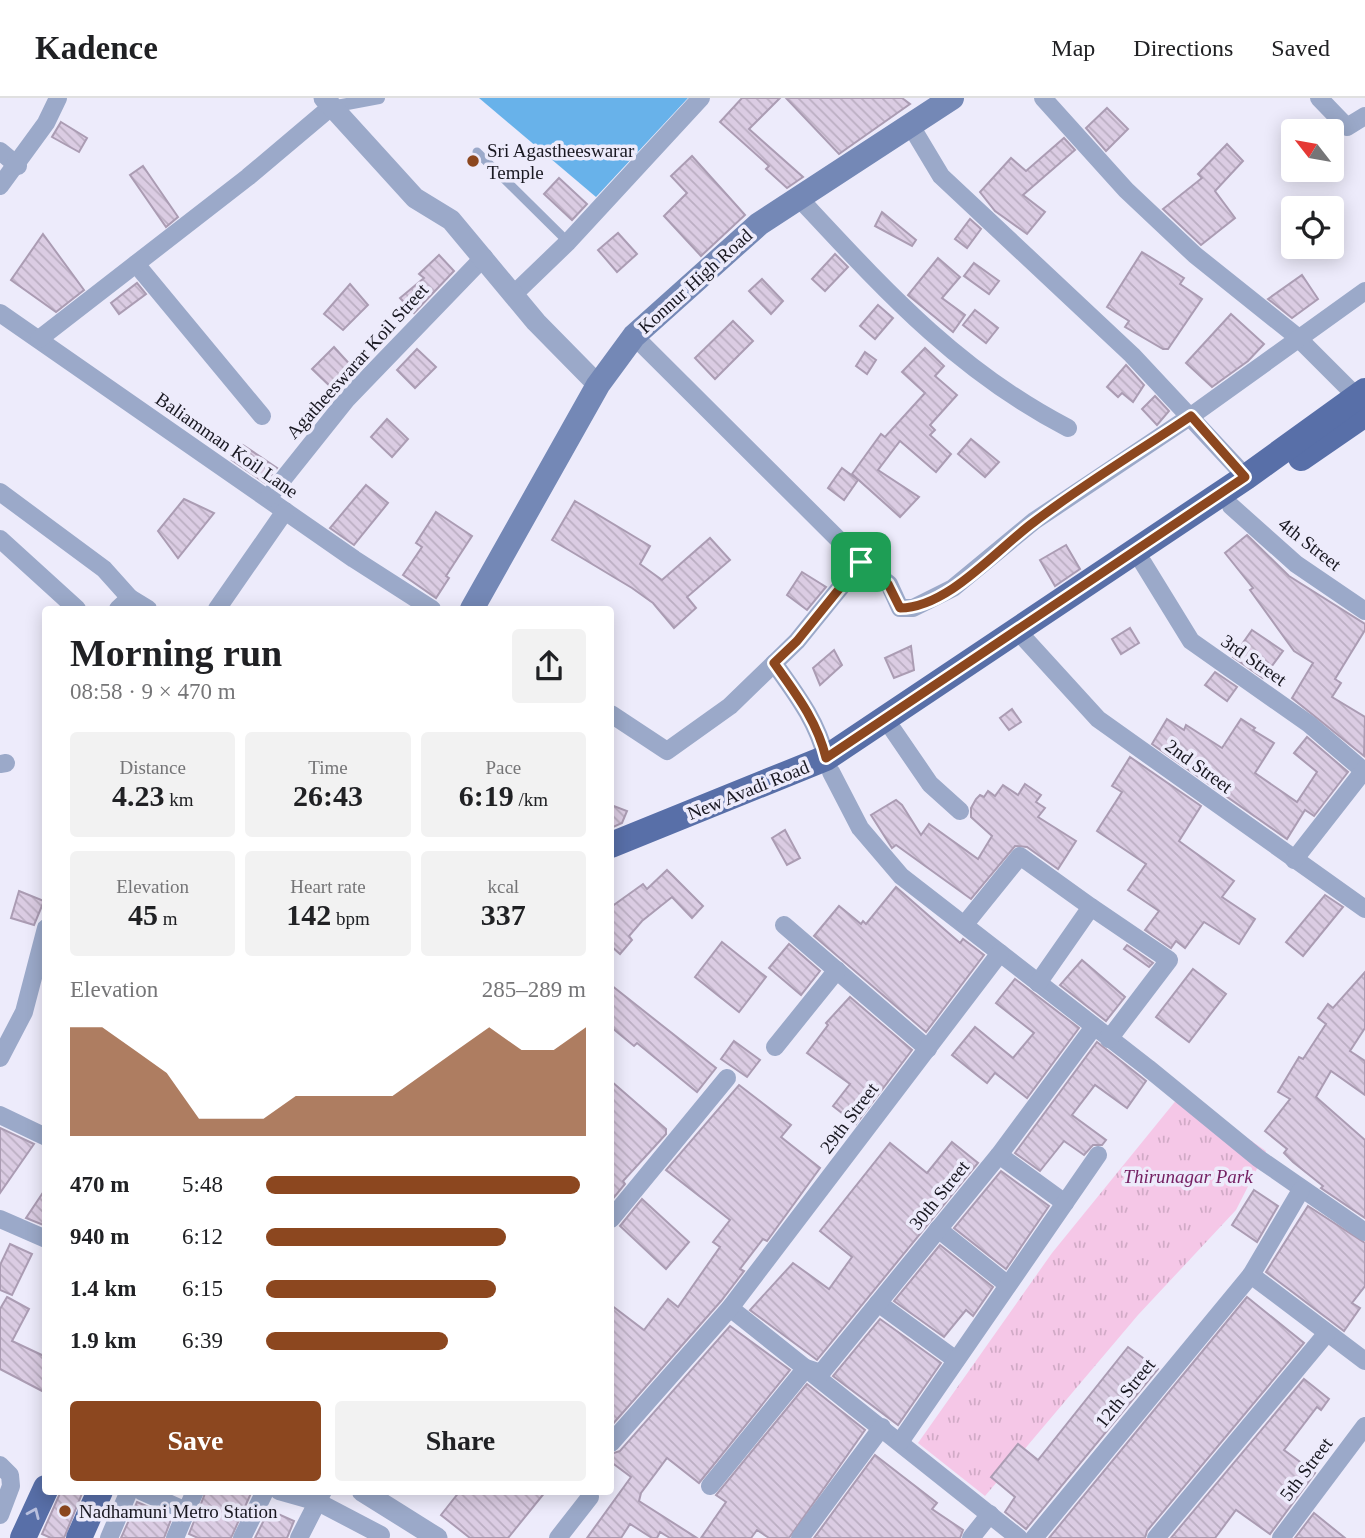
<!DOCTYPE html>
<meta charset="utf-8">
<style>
:root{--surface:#fff;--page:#f2f2f2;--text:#202124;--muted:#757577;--line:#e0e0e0;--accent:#8c471f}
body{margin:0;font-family:Georgia,serif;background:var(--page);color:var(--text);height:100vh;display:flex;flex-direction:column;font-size:26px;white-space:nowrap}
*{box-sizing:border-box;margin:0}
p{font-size:23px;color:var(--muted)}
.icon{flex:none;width:38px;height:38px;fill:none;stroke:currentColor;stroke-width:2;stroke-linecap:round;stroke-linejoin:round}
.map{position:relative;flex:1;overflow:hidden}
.drawer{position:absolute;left:42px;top:508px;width:572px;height:889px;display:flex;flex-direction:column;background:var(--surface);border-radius:7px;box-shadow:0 4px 18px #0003}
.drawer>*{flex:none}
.needle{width:46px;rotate:301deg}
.buttons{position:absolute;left:1281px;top:21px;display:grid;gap:14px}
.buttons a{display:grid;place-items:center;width:63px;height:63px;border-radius:7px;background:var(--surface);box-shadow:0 4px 18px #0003;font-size:35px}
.pin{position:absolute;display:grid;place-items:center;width:60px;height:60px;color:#fff;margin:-30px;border-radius:14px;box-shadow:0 4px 10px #0006}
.round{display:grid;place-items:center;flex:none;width:74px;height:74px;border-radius:7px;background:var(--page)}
.overview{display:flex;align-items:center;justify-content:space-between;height:119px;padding:0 28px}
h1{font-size:38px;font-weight:600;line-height:52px}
.metrics{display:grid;grid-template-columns:repeat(3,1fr);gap:10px;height:119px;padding:7px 28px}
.metrics div{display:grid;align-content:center;border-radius:7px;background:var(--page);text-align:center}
.metrics b{font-size:30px;font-weight:600}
.metrics small{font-size:19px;font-weight:400}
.metrics p{font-size:19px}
.chart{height:196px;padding:14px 28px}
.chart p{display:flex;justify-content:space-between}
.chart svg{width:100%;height:126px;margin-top:7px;fill:var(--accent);opacity:.7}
.action{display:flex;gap:14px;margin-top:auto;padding:14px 28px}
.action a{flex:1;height:80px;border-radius:7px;background:var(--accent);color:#fff;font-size:28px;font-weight:600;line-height:80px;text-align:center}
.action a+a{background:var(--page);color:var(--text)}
ul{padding:0 28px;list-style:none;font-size:23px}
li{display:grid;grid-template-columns:112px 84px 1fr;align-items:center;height:52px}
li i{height:18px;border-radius:9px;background:var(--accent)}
header{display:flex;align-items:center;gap:42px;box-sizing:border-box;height:98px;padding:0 35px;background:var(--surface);border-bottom:2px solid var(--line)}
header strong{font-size:33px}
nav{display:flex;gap:38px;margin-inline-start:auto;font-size:24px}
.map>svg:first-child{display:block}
.park{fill:url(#park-tufts)}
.water{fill:#68b2ea}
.building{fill:url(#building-back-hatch);stroke:#ab9cb3;stroke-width:2}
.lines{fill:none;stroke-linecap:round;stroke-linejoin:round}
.service{stroke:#9ba9c9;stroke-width:9}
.pedestrian{stroke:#9ba9c9;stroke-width:12}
.minor{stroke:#9ba9c9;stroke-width:18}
.tertiary{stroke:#9ba9c9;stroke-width:21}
.secondary{stroke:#7488b6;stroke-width:24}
.primary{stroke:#586fa8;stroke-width:26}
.oneway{stroke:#b9c0de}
.route-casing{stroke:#fff;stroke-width:14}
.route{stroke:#8c471f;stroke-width:9}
.poi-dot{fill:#8c471f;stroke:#edebfb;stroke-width:2.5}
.labels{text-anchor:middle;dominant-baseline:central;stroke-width:7;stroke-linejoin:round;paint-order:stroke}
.poi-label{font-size:19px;fill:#191821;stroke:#edebfb;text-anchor:start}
.street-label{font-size:19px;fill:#191821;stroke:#edebfb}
.park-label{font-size:19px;font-style:italic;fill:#742163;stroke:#edebfb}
</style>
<header>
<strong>Kadence</strong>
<nav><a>Map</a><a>Directions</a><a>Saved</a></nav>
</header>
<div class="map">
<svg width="1365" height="1440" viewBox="0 0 1365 1440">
<defs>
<pattern id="park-tufts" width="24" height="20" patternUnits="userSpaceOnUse" patternTransform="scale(1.75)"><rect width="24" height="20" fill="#f5c7e7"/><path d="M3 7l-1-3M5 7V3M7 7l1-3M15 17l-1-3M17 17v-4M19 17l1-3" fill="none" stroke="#d1aac6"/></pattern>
<pattern id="building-back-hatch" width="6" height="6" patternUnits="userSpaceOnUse" patternTransform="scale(1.75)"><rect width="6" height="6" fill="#dbcce3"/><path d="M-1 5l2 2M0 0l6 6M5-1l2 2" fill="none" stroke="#bbaec2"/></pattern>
</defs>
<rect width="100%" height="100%" fill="#edebfb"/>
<!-- park -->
<polygon class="park" points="1182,995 1266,1053 1236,1112 1138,1217 985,1398 918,1345 1052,1155"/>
<!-- water -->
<polygon class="water" points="479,0 688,0 596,99"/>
<!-- building -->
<g class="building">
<polygon points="742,0 780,0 749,31 803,79 787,90 766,71 769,68 720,24"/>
<polygon points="786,0 902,0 910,6 839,56"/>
<polygon points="1107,10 1128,31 1106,53 1086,30"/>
<polygon points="61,24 87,40 79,54 52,39"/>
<polygon points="1064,40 1075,52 1023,97 1045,114 1027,136 995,113 980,94 1011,60 1026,73"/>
<polygon points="1227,46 1243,63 1215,93 1235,120 1201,147 1163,111 1202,80 1198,76"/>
<polygon points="692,58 745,117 701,158 664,118 687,95 671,78"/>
<polygon points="143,68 178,119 166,129 130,77"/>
<polygon points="559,80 587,106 572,122 544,96"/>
<polygon points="882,114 916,142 912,148 875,128"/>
<polygon points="970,121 981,131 967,150 955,141"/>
<polygon points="618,135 637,156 617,174 598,152"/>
<polygon points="43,136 84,192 56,214 11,182"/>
<polygon points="1142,154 1184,180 1180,186 1202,201 1168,251 1163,251 1125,229 1129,223 1107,209"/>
<polygon points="835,156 848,169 825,193 812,181"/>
<polygon points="439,157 454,173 414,215 400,200 424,180 419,176"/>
<polygon points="938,160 960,179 942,200 965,217 953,234 908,197"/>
<polygon points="974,165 999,183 989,196 964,178"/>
<polygon points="1302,177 1318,201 1292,220 1268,201"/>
<polygon points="762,181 783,203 771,216 749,193"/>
<polygon points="137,185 146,196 119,216 111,205"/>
<polygon points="350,186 368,207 343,232 324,216"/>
<polygon points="878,207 893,220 875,241 860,228"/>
<polygon points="975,212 998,230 986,245 963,227"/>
<polygon points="1231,216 1264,246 1248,263 1212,289 1186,265"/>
<polygon points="733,223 753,243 715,281 695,260"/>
<polygon points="334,249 354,271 333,291 312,271"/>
<polygon points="925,250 944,268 935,278 957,297 930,327 935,332 930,337 951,356 936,374 900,343 878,372 919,399 900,419 852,376 881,336 885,339 925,295 902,274"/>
<polygon points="417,251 436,269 415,290 397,272"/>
<polygon points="865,254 876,262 867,276 856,268"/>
<polygon points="1126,267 1144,287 1133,304 1122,295 1118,299 1107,289"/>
<polygon points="1155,298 1169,313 1157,327 1142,311"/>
<polygon points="387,321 408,341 392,359 371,339"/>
<polygon points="971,341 999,364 985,379 958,356"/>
<polygon points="243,347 277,370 265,385 232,362"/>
<polygon points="842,370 858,382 844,402 828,390"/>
<polygon points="366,387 388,405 354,447 330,430"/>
<polygon points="184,401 214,415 178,460 158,433"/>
<polygon points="575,403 650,448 640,466 662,482 710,440 730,462 687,499 696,510 674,530 653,505 632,490 552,442"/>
<polygon points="436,414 472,438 446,478 449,480 436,500 403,477 422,449 416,445"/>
<polygon points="1247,437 1289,478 1365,526 1365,532 1335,581 1341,585 1332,599 1365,619 1364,658 1292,600 1313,565 1294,553 1250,492 1253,490 1225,455"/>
<polygon points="1066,447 1080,471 1055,488 1040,462"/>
<polygon points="802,474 826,489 807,512 787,497"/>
<polygon points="1130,530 1139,545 1121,556 1112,541"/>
<polygon points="1252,532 1283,553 1263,580 1233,559"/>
<polygon points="911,548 914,572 894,580 885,560"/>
<polygon points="834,552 842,567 820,587 813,570"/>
<polygon points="1215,574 1237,589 1227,603 1205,587"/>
<polygon points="1012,611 1021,624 1009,632 1000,620"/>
<polygon points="1167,621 1184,632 1186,627 1222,650 1241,621 1255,630 1253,632 1274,645 1255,675 1297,704 1317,674 1294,655 1307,639 1348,674 1314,718 1305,712 1287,741 1152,646"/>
<polygon points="1130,659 1201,708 1179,743 1234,783 1222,799 1255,821 1239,846 1204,824 1185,850 1176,843 1171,850 1145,832 1159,813 1128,792 1146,766 1097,733 1122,694 1112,688"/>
<polygon points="1025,686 1041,697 1036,704 1045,710 1038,719 1076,743 1058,771 1027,749 1015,748 971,801 896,747 892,750 871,717 896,702 902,707 921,737 929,726 978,761 992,738 971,719 971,710 976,701 980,697 984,699 988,693 995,698 1003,687 1018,697"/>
<polygon points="611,707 627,713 622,725 611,730"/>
<polygon points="785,732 800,760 787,767 772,740"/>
<polygon points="667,772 703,808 692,820 672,799 642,823 629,838 632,842 620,856 611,848 611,809 643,786 647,791"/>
<polygon points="896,789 960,845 963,841 984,857 926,934 814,838 839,808 861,826 863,823 866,826"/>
<polygon points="19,793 44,803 34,827 11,820"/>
<polygon points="1325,797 1343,809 1303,858 1286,844"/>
<polygon points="722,844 766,879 739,914 695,879"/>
<polygon points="789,846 820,873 801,897 769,870"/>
<polygon points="1127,847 1153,865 1149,869 1124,851"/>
<polygon points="1082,862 1125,899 1106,923 1060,887"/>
<polygon points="1193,871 1226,896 1189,944 1156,919"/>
<polygon points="1365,874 1365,930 1350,953 1365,963 1365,997 1331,973 1316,999 1365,1042 1365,1120 1321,1090 1323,1088 1293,1064 1284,1055 1287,1051 1265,1033 1290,1001 1278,994 1299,959 1303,961 1326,926 1318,920 1328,906 1333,910"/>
<polygon points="1015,881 1079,930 1027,1000 995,975 987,985 952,957 975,929 1013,960 1034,935 996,905"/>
<polygon points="611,887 716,970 697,994 637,945 634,948 611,929"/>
<polygon points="850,899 912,952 856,1026 833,1008 850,986 807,955 828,927 826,925"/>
<polygon points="734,943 760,962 747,979 721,961"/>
<polygon points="1097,944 1146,983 1127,1010 1095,987 1072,1017 1106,1042 1102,1047 1093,1047 1084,1057 1064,1043 1040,1073 1015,1055"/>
<polygon points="611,983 666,1031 666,1036 623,1083 625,1086 611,1103"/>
<polygon points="739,987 791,1027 781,1039 820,1070 767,1143 763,1141 740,1171 744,1173 721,1203 611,1328 611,1207 644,1232 668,1201 678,1209 720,1149 713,1144 730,1122 666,1072"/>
<polygon points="0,1030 34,1046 0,1095"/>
<polygon points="952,1044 978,1065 817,1262 750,1212 793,1165 829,1191 852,1159 820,1133 890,1045 927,1075"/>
<polygon points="1001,1073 1049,1108 1006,1171 954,1130"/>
<polygon points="46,1090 46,1128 26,1120"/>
<polygon points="1254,1092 1278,1108 1257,1144 1232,1127"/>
<polygon points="642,1101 689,1144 666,1171 620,1128"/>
<polygon points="1308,1108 1365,1145 1365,1188 1352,1205 1360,1210 1344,1233 1266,1174"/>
<polygon points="10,1146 32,1156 12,1197 0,1192 0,1167"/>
<polygon points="940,1147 993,1189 973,1218 966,1212 944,1239 894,1203"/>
<polygon points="7,1199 29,1211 12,1243 46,1259 46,1295 0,1271 0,1211"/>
<polygon points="1247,1199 1304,1245 1147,1433 1145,1440 1049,1440"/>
<polygon points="880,1221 941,1265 898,1327 833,1278"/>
<polygon points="730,1228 790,1272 699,1385 667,1360 641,1395 639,1403 697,1440 670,1440 660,1434 657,1440 652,1440 630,1426 621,1440 587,1440 631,1379 611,1364 611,1356 620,1353"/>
<polygon points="1128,1249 1158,1271 1026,1431 1005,1414 1015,1399 991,1379 1018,1346 1038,1362"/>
<polygon points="1304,1281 1329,1301 1321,1312 1317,1309 1284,1352 1315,1375 1270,1436 1236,1412 1215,1440 1171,1440"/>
<polygon points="807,1286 865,1332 789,1440 769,1440 757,1432 751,1440 701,1440 726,1404 716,1397"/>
<polygon points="875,1357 937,1405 932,1411 963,1432 960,1440 814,1440"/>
<polygon points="61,1393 83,1393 64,1440 51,1440 42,1436"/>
<polygon points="206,1393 252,1393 231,1440 198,1440 189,1436"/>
<polygon points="460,1393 546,1393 508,1440 470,1440 441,1417"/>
<polygon points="137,1404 172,1419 164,1440 121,1440"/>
<polygon points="269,1412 294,1423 287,1440 255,1440"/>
<polygon points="1314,1415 1345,1440 1295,1440"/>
</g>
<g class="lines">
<!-- service -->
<polyline class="service" points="477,54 568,144"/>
<!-- pedestrian -->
<polyline class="pedestrian" points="331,9 379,0"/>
<!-- minor -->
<g class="minor">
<polyline points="1043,0 1126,92 1195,157 1295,237 1357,299"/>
<polyline points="1319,0 1347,29 1365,18"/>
<polyline points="911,28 941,78 1132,257 1246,379"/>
<polyline points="0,53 18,68"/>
<polyline points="0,88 46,25 58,0"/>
<path d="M798,99C883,190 956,272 1068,330"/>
<polyline points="136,166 262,318"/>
<polyline points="513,197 568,144 701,0"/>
<polyline points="0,215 354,461 432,511"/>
<polyline points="39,241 248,79 331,9"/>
<polyline points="0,394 104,471 130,500"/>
<polyline points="268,400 347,301 484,159"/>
<polyline points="1231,408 1296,466 1365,513"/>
<polyline points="0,441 77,511"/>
<polyline points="861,464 889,486 900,510 913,510 953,490 1034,423 1191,318 1365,193"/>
<polyline points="1143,465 1191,543 1309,626 1364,673"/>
<polyline points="118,511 130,500 148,511"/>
<polyline points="217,511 285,413"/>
<polyline points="1025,541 1098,621 1365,811"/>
<path d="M774,565C796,596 817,623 826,660"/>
<polyline points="611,616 667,653 730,608 797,543 861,464 634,238"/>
<polyline points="893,632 930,686 960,713"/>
<polyline points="0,666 6,665"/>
<polyline points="831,674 860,730 901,778 1148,970 1258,1060 1365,1134"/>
<polyline points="1294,762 1365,671"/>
<polyline points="1091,809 1169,862 1109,941"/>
<polyline points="965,826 1020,758 1091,809 1038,885"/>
<polyline points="784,827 928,951"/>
<polyline points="775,949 837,872"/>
<polyline points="0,960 24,914 46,830"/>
<polyline points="0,1017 46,1039"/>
<polyline points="999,1057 1065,1105"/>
<polyline points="0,1121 46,1141"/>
<polyline points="611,1121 727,980"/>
<polyline points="938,1131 1008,1187"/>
<polyline points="1251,1177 1365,1263"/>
<polyline points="878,1205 956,1262"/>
<polyline points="730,1210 1019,1440"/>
<polyline points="900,1344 1098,1057"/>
<polyline points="611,1345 730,1210 1000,855"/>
<polyline points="0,1367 10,1377 11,1388 0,1417"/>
<polyline points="710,1388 806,1270 821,1275 999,1057 1093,930"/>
<polyline points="141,1393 186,1413"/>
<polyline points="279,1393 318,1404 381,1437 380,1440"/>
<polyline points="109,1440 129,1393"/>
<polyline points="175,1440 195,1393"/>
<polyline points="242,1440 265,1393"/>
<polyline points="299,1440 323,1393"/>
<polyline points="558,1440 590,1399"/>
<polyline points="800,1440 882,1329"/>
<polyline points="971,1440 990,1416"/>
<polyline points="1034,1440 1251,1177 1301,1092"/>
<polyline points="1156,1440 1327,1235"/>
<polyline points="1281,1440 1365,1328"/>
</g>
<!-- tertiary -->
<g class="tertiary">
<polyline points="324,0 415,100 451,122 536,224 598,287"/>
<polyline points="362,1393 437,1440"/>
</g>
<!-- secondary -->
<polyline class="secondary" points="472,511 598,287 634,238 759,126 952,0"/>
<!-- primary -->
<g class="primary">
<polyline points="1301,360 1365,316"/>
<polyline points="611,747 826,660 1246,379 1365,293"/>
<polyline points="23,1440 46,1390"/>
<polyline points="79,1440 100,1393"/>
</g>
</g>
<!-- one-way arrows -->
<defs><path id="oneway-chevron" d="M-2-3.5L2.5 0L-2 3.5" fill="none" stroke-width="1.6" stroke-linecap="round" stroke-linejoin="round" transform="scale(1.75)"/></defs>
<use class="oneway" href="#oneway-chevron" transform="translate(34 1415) rotate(-66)"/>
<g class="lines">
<!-- route casing -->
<g class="route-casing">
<path id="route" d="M1191,318L1245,379L826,660C817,623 796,596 774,565L797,543L861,464L888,486L900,510C948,510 997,451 1034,424C1084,386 1139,353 1191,318Z"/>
</g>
<!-- route -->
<use href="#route" class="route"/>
</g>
<!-- markers -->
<g class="poi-dot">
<circle cx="473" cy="63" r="7"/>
<circle cx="65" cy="1413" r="7"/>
</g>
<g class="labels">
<!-- poi labels -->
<g class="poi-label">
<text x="487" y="52">Sri Agastheeswarar<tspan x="487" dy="22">Temple</tspan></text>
<text x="79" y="1413">Nadhamuni Metro Station</text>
</g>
<!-- street labels -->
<g class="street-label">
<text transform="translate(695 183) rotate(-42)">Konnur High Road</text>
<text transform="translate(357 263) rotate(-48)">Agatheeswarar Koil Street</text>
<text transform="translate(227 347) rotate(35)">Baliamman Koil Lane</text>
<text transform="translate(1310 446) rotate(38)">4th Street</text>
<text transform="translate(1254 562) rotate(35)">3rd Street</text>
<text transform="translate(1199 668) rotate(36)">2nd Street</text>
<text transform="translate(748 692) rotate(-22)">New Avadi Road</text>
<text transform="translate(849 1020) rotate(-53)">29th Street</text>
<text transform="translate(939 1097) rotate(-51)">30th Street</text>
<text transform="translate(1125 1295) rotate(-51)">12th Street</text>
<text transform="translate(1306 1371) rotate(-53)">5th Street</text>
</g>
<!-- park labels -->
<g class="park-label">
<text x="1188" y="1078">Thirunagar Park</text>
</g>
</g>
</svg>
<div class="buttons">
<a><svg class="needle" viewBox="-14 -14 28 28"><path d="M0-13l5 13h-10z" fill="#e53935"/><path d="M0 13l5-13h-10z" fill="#757577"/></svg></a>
<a><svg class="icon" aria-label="locate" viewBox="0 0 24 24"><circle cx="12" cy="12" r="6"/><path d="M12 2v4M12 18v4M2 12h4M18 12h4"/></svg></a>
</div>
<div class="pin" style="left:861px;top:464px;background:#1e9e55"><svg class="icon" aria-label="arrive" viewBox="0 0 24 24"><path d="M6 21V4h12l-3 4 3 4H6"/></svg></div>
<section class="drawer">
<div class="overview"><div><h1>Morning run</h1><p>08:58 · 9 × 470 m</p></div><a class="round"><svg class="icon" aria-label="share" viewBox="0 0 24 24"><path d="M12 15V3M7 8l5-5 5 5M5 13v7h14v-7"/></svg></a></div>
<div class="metrics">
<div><p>Distance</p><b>4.23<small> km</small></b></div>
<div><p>Time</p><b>26:43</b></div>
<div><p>Pace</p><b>6:19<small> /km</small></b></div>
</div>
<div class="metrics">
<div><p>Elevation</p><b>45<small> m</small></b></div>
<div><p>Heart rate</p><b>142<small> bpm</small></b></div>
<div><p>kcal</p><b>337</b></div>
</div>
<div class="chart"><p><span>Elevation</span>285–289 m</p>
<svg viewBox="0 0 160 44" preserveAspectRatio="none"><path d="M0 44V6L10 6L20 14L30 22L40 38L50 38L60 38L70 30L80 30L90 30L100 30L110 22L120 14L130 6L140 14L150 14L160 6V44z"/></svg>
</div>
<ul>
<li><b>470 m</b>5:48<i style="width:98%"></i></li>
<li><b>940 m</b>6:12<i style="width:75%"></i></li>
<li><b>1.4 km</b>6:15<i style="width:72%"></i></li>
<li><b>1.9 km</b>6:39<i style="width:57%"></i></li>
</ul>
<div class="action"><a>Save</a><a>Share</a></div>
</section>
</div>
